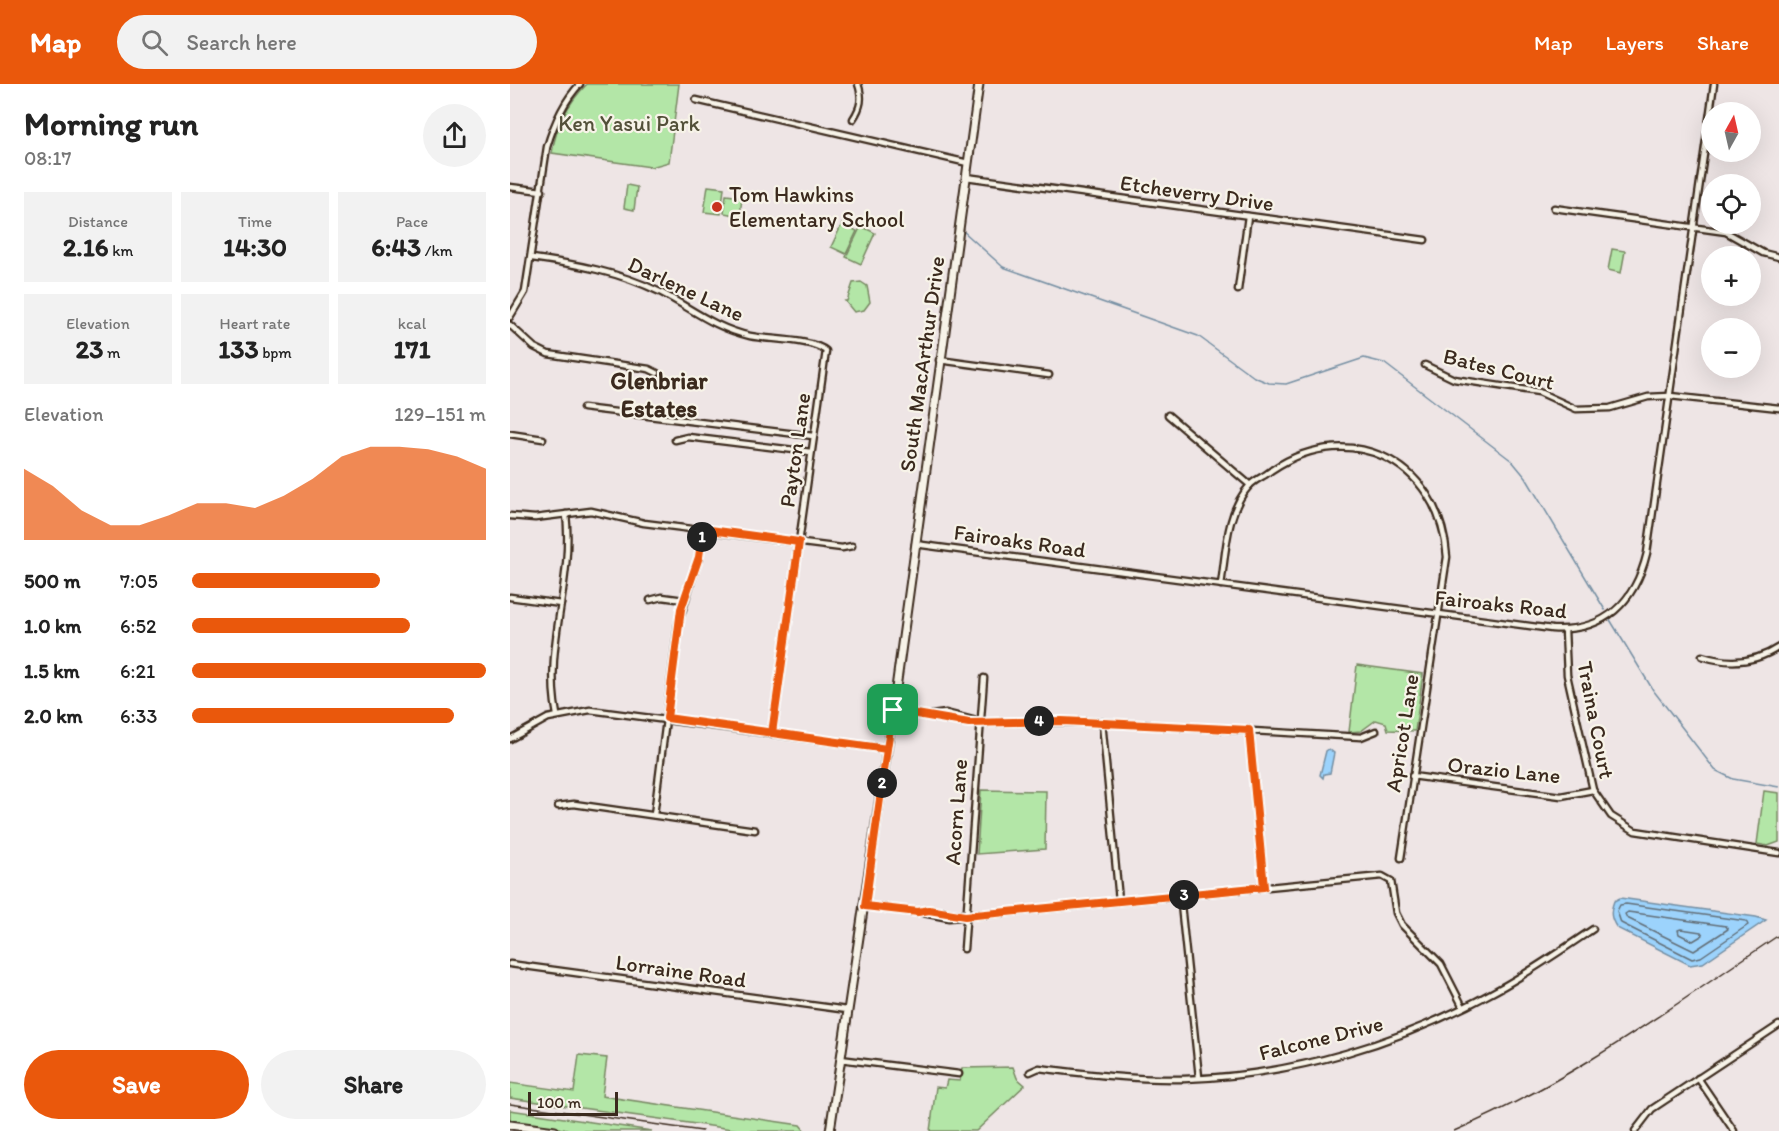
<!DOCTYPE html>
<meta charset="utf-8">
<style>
:root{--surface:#fff;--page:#f2f2f2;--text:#222;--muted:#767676;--accent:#ea580c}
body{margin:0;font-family:Itim,sans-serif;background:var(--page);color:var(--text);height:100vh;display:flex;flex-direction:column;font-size:22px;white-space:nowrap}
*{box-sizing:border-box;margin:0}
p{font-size:20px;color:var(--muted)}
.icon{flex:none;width:33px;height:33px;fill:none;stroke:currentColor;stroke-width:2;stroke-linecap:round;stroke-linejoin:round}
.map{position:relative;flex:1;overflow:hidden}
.side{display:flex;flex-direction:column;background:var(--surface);width:510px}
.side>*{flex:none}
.needle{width:39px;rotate:8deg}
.buttons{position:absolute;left:1191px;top:18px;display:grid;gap:12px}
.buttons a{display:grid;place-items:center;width:60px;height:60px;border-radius:50%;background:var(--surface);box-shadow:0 6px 24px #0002;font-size:30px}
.scale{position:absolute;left:18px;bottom:15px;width:90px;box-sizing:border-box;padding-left:6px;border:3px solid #3b2a1e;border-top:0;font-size:16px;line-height:21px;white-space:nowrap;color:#3b2a1e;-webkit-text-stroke:4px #f7f3e8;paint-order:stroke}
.pin{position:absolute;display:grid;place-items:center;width:51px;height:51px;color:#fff;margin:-26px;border-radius:12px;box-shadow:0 3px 9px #0006}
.km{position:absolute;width:30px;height:30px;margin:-15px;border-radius:50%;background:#222;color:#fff;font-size:16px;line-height:30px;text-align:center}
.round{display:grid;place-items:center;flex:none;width:63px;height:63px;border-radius:32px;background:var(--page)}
.head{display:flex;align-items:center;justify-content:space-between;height:102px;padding:0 24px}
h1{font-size:33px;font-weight:800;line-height:45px}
.stats{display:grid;grid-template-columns:repeat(3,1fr);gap:9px;height:102px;padding:6px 24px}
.stats div{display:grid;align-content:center;border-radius:0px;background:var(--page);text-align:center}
.stats b{font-size:26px;font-weight:800}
.stats small{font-size:16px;font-weight:400}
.stats p{font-size:16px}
.chart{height:168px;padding:12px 24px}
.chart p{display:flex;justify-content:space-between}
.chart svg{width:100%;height:108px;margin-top:6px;fill:var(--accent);opacity:.7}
.cta{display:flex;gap:12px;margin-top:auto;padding:12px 24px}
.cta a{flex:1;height:69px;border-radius:36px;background:var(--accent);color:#fff;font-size:24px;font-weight:800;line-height:69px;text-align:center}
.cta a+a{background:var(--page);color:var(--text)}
ul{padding:0 24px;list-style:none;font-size:20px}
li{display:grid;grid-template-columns:96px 72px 1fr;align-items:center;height:45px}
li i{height:15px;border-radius:8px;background:var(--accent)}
header{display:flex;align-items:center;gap:36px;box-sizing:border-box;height:84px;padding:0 30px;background:var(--accent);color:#fff}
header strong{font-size:28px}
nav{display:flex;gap:33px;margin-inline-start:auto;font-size:21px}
.search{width:420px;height:54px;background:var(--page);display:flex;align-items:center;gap:15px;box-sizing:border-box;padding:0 21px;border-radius:33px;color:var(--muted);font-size:22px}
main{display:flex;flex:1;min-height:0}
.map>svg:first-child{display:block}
.green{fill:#b3e6a7;stroke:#778862;stroke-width:1.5}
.water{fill:#9cd3fc;stroke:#758fa3;stroke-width:1.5}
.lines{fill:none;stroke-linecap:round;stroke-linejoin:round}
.shore{stroke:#626e77;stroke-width:1.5}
.stream{stroke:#758fa3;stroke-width:1.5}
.street-casing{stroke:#3b2a1e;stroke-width:9}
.secondary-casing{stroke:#3b2a1e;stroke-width:11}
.street{stroke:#f7f3e8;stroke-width:4.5}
.secondary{stroke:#f7f3e8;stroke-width:7}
.rail{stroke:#3b2a1e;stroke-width:1.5}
.route-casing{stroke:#fff;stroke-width:12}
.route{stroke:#ea580c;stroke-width:8}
.poi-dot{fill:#c8321e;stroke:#f7f3e8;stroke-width:2}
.labels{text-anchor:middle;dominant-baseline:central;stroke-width:4.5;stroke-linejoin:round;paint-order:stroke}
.park-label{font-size:22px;fill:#535039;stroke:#f7f3e8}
.street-label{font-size:22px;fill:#3b2a1e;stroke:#f7f3e8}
.poi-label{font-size:22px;fill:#3b2a1e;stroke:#f7f3e8;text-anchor:start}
.neighbourhood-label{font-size:24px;font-weight:bold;fill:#3b2a1e;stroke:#f7f3e8}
</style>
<header>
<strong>Map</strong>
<div class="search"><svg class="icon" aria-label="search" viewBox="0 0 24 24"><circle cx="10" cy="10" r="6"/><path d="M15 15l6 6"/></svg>Search here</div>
<nav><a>Map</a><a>Layers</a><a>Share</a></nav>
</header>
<main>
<section class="side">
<div class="head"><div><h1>Morning run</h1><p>08:17</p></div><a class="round"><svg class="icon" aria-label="share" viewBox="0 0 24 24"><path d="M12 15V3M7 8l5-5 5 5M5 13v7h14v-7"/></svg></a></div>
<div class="stats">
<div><p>Distance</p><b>2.16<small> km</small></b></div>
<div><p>Time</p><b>14:30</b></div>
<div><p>Pace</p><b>6:43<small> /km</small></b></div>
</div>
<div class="stats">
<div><p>Elevation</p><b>23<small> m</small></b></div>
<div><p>Heart rate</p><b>133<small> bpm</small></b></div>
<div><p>kcal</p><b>171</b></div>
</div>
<div class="chart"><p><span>Elevation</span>129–151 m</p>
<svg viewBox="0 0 160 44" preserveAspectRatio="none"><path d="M0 44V15L10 22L20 32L30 38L40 38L50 34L60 29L70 29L80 31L90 26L100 19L110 10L120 6L130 6L140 7L150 10L160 15V44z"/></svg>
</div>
<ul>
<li><b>500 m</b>7:05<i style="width:64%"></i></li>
<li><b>1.0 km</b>6:52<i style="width:74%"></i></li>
<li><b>1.5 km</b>6:21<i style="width:100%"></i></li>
<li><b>2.0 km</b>6:33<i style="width:89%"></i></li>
</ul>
<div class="cta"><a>Save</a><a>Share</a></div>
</section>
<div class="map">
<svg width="1269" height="1047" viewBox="0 0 1269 1047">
<rect width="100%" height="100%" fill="#eee5e5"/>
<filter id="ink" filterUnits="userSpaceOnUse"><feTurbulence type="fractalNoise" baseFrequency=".0167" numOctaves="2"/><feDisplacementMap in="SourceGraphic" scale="12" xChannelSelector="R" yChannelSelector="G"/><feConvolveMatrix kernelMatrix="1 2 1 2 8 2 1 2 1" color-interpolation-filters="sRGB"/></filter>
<g filter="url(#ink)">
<!-- green -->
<g class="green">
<path d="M77,0H169L159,78L141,83L42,69C46,42 58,19 77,0Z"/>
<polygon points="117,101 127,103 124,126 114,124"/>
<polygon points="198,102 214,104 211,130 194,128"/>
<polygon points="216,111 232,113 230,132 214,129"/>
<polygon points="332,140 347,147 336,170 321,163"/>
<polygon points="351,142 365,149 351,180 336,173"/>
<polygon points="1102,165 1115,167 1111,189 1098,186"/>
<polygon points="351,198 357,202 360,218 354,226 344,228 335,217 337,217 343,199"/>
<polygon points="847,581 913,590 905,647 878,646 876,639 866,636 851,647 839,648"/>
<polygon points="471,706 536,707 535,765 467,770"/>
<polygon points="1254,707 1269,709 1269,758 1258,762 1247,760"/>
<polygon points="69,971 97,974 92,1012 290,1041 295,1047 236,1047 0,1014 0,999 64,1008"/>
<polygon points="503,983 507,994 515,1001 466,1047 420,1047 426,1003 435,1004 437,996 450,997 452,984"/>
<polygon points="0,1026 142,1047 68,1047 0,1038"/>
</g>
<!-- water -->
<g class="water">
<polygon points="819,665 824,669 820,689 814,690 813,694 810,691 816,667"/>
<path d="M1110,814L1246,833L1256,836L1193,879L1180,881L1107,844C1100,834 1100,828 1104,817Z"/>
</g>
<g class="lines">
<!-- shore -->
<g class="shore">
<polygon points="1116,820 1236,837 1238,841 1191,873 1182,875 1111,839 1107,827 1110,821"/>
<polygon points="1118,828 1216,842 1218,845 1184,867 1117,834 1115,830"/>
<polygon points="1171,845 1191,848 1193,851 1183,857 1169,850 1168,846"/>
</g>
<!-- stream -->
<g class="stream">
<polyline points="452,146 493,183 688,252 744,293 759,299 776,300 854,274 874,279 1002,377 1016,394 1095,526"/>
<polyline points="1099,534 1143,606 1205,686 1223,695 1269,703"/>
</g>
<!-- street casing -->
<g class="street-casing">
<g id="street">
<polyline points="186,16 458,79"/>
<path d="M343,35C351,23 353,14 348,0"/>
<polyline points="456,93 915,156"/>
<polyline points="0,103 32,107"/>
<polyline points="1044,124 1216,148 1253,169 1269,173"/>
<path d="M22,174C66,180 109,188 150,208C181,224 204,244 240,252C259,256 302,255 316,267L262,649"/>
<polyline points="728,206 738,132"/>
<path d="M0,233L15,208L37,63C44,39 53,18 70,0"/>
<polyline points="0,241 24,263 38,270 139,285 147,289"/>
<polyline points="429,276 539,291"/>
<polyline points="915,281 944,295 1029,308 1066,325 1100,324 1138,313 1160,312 1269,324"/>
<polyline points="73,324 303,352"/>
<polyline points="658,331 740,401"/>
<polyline points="0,350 33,355"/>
<polyline points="165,356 178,353 301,368"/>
<polyline points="0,432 25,434 81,427 134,439 332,464 342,462"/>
<path d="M405,460L1042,545C1095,548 1125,518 1137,469L1204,0"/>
<path d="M711,501C716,468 716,427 740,401C744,397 750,394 755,391C834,331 930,374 937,473L891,774"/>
<polyline points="0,513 51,520"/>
<polyline points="140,516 152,513 174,516"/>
<polyline points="1055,546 1057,591 1083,706 1101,732 1125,747 1269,769"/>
<path d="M1192,572C1220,581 1245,579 1269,563"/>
<polyline points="383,626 459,639 581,638 851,653 866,647"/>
<path d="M47,631C33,563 64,499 56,430"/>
<polyline points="422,631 436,629 467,637"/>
<polyline points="592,638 609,816"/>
<polyline points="739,646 754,803"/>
<polyline points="0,655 38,634 80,626 377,665"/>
<polyline points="902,692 1051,712 1083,706"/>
<polyline points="48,722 64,720 245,746"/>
<polyline points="144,731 168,541 189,473 193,445"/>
<polyline points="670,811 689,993"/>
<polyline points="355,822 408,828 419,826 453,831"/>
<polyline points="408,828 439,834 872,792 881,797 886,829 892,841 931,880 953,923"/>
<polyline points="454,865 474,594"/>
<polyline points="0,880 337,926"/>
<polyline points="330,975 449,990"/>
<path d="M520,988L529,984C577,990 625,996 674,995C783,992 892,959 987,906C1020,888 1052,866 1083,845"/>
<polyline points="1188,994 1224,1047"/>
<polyline points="1125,1047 1142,1025 1269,941"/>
</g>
</g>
<!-- secondary casing -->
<g class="secondary-casing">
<g id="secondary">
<polyline points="0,1041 45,1047"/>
<polyline points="320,1047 383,626 469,0"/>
</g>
</g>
<!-- street -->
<use href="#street" class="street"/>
<!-- secondary -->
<use href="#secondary" class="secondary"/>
<!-- rail -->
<g class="rail">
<polyline points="0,1020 192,1047"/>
<path d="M944,1047C1061,998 1164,921 1269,851"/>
</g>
</g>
</g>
<g class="lines" filter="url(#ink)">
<!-- route casing -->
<g class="route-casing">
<polyline id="route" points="383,626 377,665 157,634 171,525 189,473 193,445 289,458 262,649 377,665 355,822 408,828 419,826 455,832 754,803 739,646 552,637 459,639 383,626"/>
</g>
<!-- route -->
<use href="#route" class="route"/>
</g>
<!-- markers -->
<circle class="poi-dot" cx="207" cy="123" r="6"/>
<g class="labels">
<!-- park labels -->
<g class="park-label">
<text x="119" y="39">Ken Yasui Park</text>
</g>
<!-- street labels -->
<g class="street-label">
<text transform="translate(687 109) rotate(8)">Etcheverry Drive</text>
<text transform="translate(176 205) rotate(25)">Darlene Lane</text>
<text transform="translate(412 280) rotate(-82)">South MacArthur Drive</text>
<text transform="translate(989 285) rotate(14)">Bates Court</text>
<text transform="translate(285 366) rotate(-82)">Payton Lane</text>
<text transform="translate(510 457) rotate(8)">Fairoaks Road</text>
<text transform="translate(991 520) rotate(6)">Fairoaks Road</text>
<text transform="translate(1086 636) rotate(79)">Traina Court</text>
<text transform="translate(892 649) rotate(-81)">Apricot Lane</text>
<text transform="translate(994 686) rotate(6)">Orazio Lane</text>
<text transform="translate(446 728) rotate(-86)">Acorn Lane</text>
<text transform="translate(171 887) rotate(8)">Lorraine Road</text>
<text transform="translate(811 954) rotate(-14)">Falcone Drive</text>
</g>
<!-- poi labels -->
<g class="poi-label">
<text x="219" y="110">Tom Hawkins<tspan x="219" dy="25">Elementary School</tspan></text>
</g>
<!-- neighbourhood labels -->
<g class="neighbourhood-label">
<text x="149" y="296">Glenbriar<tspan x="149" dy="28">Estates</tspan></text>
</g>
</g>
</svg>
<div class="buttons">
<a><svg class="needle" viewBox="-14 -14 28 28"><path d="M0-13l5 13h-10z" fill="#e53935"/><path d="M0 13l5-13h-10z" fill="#767676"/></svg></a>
<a><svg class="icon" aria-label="locate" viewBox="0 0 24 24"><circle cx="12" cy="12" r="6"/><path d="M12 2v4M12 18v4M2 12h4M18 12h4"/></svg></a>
<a>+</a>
<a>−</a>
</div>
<div class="scale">100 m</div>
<div class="pin" style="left:383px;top:626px;background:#1e9e55"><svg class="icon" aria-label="arrive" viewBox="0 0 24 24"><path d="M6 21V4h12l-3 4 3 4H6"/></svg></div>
<b class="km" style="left:192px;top:453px">1</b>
<b class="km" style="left:372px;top:699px">2</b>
<b class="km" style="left:674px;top:811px">3</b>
<b class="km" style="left:529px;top:637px">4</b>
</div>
</main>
